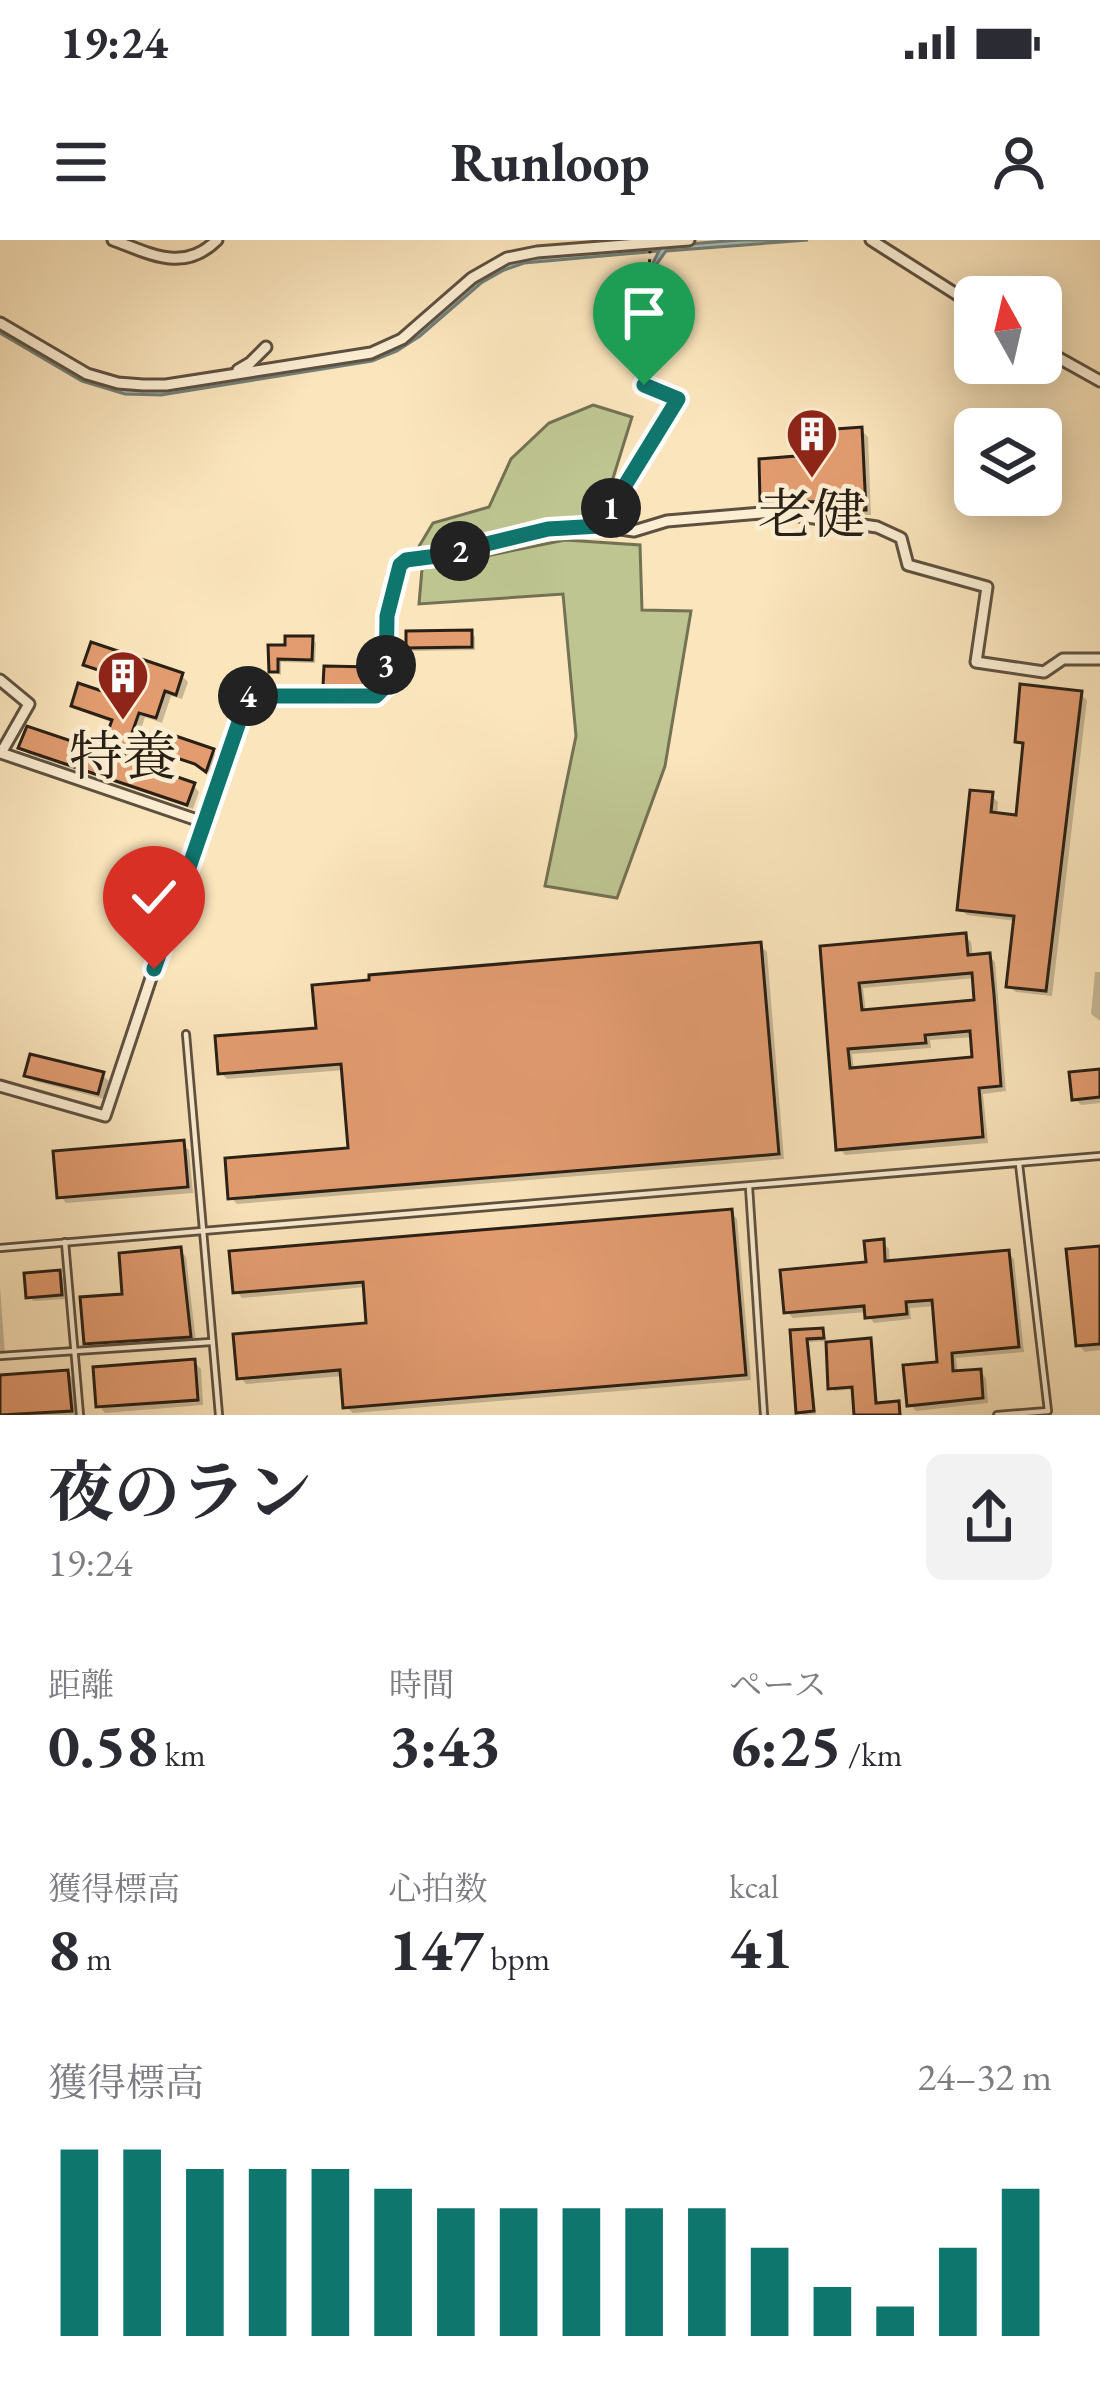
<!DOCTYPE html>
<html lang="ja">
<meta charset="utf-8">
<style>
:root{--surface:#fff;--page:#f2f2f3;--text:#2b2b33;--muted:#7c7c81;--accent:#0f766e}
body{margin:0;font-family:"EB Garamond","Noto Serif JP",serif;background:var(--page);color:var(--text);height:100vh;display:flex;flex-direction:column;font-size:45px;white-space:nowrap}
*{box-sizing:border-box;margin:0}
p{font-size:39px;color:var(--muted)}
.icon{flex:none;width:66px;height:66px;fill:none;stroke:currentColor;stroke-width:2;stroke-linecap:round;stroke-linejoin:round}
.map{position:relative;height:1175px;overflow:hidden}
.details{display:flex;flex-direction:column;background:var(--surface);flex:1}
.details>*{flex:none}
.needle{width:78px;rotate:352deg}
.controls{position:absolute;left:954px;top:36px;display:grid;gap:24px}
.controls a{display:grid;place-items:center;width:108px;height:108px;border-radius:18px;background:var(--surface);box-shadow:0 6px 30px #0003;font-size:60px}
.pin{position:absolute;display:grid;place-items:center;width:102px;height:102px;color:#fff;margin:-123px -51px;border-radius:50% 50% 50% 0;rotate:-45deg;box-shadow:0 0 12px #0007}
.pin .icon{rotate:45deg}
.km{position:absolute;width:60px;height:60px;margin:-30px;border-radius:50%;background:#222;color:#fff;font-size:33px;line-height:60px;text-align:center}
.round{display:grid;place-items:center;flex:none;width:126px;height:126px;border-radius:18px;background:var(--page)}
.overview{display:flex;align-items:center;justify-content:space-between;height:204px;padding:0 48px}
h1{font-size:66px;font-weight:700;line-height:90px}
.figures{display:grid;grid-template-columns:repeat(3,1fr);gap:18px;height:204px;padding:12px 48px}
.figures div{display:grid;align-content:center}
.figures b{font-size:60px;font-weight:700}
.figures small{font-size:33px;font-weight:400}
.figures p{font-size:33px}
.chart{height:336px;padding:24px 48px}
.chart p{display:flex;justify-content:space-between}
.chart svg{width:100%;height:216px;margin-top:12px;stroke:var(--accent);stroke-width:6}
.status{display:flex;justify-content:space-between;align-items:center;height:84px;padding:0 60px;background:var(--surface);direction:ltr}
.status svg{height:33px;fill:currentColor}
header{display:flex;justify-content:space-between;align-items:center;height:156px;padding:0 48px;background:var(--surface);font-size:54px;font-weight:700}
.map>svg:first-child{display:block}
.green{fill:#bec591;stroke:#737253;stroke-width:3}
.water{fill:#a2bdb9;stroke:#717e77;stroke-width:3}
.shadow{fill:#0003;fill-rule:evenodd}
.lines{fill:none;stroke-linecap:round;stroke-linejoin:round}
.stream{stroke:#717e77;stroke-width:3}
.building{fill:#e29c70;stroke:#281f15;stroke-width:3;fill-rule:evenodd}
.lane-casing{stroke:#5d503f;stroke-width:10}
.street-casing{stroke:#5d503f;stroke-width:15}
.path{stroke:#281f15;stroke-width:3;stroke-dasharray:3 6;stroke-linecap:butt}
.lane{stroke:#fceed3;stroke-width:4.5}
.street{stroke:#fceed3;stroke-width:9}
.route-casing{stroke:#fff;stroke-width:24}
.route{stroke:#0f766e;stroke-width:15}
.labels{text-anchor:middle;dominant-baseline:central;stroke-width:9;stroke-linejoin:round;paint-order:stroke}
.poi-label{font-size:54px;fill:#281f15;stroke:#fceed3}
</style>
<div class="status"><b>19:24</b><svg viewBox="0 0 49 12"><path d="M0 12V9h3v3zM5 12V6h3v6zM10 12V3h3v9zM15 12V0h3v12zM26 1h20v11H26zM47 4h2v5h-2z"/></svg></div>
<header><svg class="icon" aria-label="menu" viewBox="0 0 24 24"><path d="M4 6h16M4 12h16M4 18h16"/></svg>Runloop<svg class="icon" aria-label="person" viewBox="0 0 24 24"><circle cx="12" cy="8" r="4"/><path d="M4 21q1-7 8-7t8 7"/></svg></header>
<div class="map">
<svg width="1100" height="1175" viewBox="0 0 1100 1175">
<rect width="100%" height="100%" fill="#fbe5bc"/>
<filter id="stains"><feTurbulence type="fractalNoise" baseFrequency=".00167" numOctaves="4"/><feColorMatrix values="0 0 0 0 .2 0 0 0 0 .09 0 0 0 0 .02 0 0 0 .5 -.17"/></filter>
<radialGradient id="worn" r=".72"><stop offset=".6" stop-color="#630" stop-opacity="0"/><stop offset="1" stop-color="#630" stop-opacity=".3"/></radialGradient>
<!-- green -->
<g class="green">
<polygon points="593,165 632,177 600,280 547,284 415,313 433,283 489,267 511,219 549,183"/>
<polygon points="565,300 640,305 642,370 691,371 665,526 617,658 545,646 576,496 563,354 419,364 422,329"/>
</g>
<!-- water -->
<polygon class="water" points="739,0 808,0 666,11 656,25 651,27 659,11 524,23 504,30 481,43 420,96 397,111 372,121 161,155 125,154 82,141 0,93 0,86 51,118 125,148 396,105 478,37 502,24 524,17"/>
<!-- shadow -->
<g class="shadow">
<polygon points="861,190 868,197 871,275 838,275 830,267 769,266 763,260 811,218"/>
<polygon points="471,393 475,397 475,410 413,411 409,407"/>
<polygon points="312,399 316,403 315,423 281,422 281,435 272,431 271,408 288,408"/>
<polygon points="87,424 182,436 188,442 182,459 171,456 162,483 145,477 129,524 193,545 199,552 193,569 28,514 22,508 103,515 114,483 81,471 74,465 122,461 128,442 93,430"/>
<polygon points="371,430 375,434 375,450 331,449 326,444"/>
<polygon points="255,441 264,441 267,448 257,448"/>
<polygon points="1080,454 1087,460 1052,756 1016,752 1009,746 1016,681 967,675 960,669 991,555 998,562 997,576 1018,578 1025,508 1018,501"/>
<polygon points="212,511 217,516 211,534 203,528 175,519 164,519 160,515"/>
<path d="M965,696L971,702L973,717L989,716L995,722L1006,851L983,854L988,903L845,915L839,908L823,708ZM975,738L978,763L866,773L863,748ZM974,797L976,820L854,830L852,814L931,808L930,800Z"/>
<polygon points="760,705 767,712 784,919 237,964 231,958 351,910 345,830 227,839 221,833 319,791"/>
<polygon points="1095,732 1100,732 1100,781 1091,774"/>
<polygon points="1100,832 1100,863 1081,865 1075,859"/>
<polygon points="28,835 102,835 109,841 104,859 34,841"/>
<polygon points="182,904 189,910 193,953 66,963 60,956"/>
<polygon points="731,972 737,979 751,1140 353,1173 346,1167 343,1136 246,1144 240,1137 370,1086 366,1047 242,1058 236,1051"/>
<polygon points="883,1003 889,1009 890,1023 1008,1013 1014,1019 1024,1112 956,1118 958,1134 980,1132 986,1138 988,1163 916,1171 910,1164 941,1125 935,1066 910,1068 911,1079 874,1083 868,1076 867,1072 793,1078 787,1072 869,1025"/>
<polygon points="1100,1009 1100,1110 1085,1112 1078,1105"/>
<polygon points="180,1010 186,1017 196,1102 93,1109 86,1102 126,1057"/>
<polygon points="59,1033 63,1038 65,1059 34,1061 29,1057"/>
<polygon points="0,1047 5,1115 0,1117"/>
<polygon points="822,1091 827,1101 809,1102 816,1174 803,1175 799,1172 794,1093"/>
<polygon points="870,1101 873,1104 878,1166 898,1164 902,1175 856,1175 855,1149 834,1151 831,1147"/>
<polygon points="194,1122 201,1129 203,1165 105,1173 99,1166"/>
<polygon points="67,1133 74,1139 77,1175 0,1175 0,1138"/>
</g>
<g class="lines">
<!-- stream -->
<polyline class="stream" points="652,120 654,26"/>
</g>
<!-- building -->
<g class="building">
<polygon points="862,187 866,270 828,270 827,262 760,261 759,219 808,215 807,198 822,197 822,190"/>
<polygon points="472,390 472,407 406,408 406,391"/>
<polygon points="285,396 313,396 312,420 278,419 278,432 269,432 268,405 285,405"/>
<polygon points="91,402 183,433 176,455 165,451 156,478 139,473 124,515 113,515 195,543 187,565 18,508 27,486 101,511 112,480 71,466 78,443 120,457 126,439 83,425"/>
<polygon points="324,426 372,427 372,446 323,446"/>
<polygon points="1020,444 1082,451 1046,751 1006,747 1014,676 957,670 970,550 993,552 991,572 1016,575 1023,503 1015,502"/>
<polygon points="164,492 214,509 206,532 195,524 168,515 156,515"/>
<path d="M966,693L968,715L990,713L994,755L1001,846L979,848L983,897L836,910L820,706ZM972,733L974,760L862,770L859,743ZM970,791L972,817L850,828L848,809L926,803L925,795Z"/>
<polygon points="761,702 779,914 228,959 225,918 348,908 341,824 218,834 215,796 316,788 312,745 369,740 369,735"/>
<polygon points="30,814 104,832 98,854 24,836"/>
<polygon points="1100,829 1100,857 1072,860 1069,832"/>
<polygon points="184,900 188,947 57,958 53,911"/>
<polygon points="732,969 746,1135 343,1168 340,1130 237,1139 233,1094 366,1083 363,1042 233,1053 229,1011"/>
<polygon points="884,999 885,1021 1009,1010 1019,1107 952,1113 953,1131 981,1129 983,1158 907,1166 903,1125 937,1122 932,1060 906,1062 907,1074 865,1078 864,1066 784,1073 780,1030 866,1022 864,1001"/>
<polygon points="1100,1006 1100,1104 1076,1106 1066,1009"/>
<polygon points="181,1007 191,1097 84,1104 80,1057 122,1054 119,1013"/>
<polygon points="60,1030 62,1055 26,1058 24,1033"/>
<polygon points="823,1088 824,1098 807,1099 814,1171 796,1173 790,1090"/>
<polygon points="871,1098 876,1163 899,1161 900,1175 854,1175 852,1147 828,1149 826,1102"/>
<polygon points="195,1119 198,1160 96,1167 93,1127"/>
<polygon points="68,1130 72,1171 0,1175 0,1135"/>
</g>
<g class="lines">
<!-- lane casing -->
<g class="lane-casing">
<g id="lane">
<polyline points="186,794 219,1175"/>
<polyline points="749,947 764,1175"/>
<polyline points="65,1002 80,1175"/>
<polyline points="0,1008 1100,916"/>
<polyline points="0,1116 211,1102"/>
<polyline points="997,1175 1048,1171 1019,924"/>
</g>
</g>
<!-- street casing -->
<g class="street-casing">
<g id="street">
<path d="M113,0C151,14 184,33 217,0"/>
<polyline points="871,0 975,66"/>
<polyline points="0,83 87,134 118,143 143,145 166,145 371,113 402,99 472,38 507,18 537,12 689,0"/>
<polyline points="1041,108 1100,141"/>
<polyline points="238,130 250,123 266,107"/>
<polyline points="0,440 29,464 1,513 203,582"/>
<polyline points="0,846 105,876 203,582 237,493 248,456 376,456 386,447 387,376 400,325 406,320 438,316 548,288 600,286 634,291 667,281 772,272 877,287 901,298 908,325 987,347 976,422 1044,432 1063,419 1100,419"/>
</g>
</g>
<!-- path -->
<polyline class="path" points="606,276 678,159 644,145 650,11"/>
<!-- lane -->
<use href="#lane" class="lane"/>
<!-- street -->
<use href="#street" class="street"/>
</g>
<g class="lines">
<!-- route casing -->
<g class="route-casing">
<polyline id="route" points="154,729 248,456 376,456 386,446 387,376 400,325 406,320 437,316 548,289 600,286 678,159 644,145"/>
</g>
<!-- route -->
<use href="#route" class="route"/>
</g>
<!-- icons -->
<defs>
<g id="building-pin" transform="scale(2.7)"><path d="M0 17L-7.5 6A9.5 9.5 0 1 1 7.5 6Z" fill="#8f2418" stroke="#fceed3"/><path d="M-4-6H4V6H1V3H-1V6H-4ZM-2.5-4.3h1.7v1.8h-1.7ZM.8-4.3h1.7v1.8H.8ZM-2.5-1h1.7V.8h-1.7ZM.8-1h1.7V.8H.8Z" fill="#fff"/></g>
</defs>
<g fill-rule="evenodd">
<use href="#building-pin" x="812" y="194"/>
<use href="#building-pin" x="123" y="436"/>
</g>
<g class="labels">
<!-- poi labels -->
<g class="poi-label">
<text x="812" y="274">老健</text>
<text x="123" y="516">特養</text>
</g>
</g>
<rect width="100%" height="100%" filter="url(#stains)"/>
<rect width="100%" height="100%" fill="url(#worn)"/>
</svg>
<div class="controls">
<a><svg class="needle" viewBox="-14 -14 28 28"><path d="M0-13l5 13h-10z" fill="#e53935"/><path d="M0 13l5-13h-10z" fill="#7c7c81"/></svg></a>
<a><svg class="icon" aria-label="layers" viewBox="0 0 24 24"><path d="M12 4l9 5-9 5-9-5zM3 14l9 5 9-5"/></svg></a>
</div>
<div class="pin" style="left:644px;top:145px;background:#1e9e55"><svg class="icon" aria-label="arrive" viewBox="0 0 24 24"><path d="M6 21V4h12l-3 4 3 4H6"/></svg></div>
<div class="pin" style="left:154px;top:729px;background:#d93025"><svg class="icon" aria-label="check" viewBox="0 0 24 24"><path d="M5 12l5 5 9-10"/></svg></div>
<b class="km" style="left:611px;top:268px">1</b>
<b class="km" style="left:460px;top:311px">2</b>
<b class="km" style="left:386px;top:425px">3</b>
<b class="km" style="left:248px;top:456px">4</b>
</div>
<section class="details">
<div class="overview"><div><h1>夜のラン</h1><p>19:24</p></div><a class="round"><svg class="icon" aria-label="share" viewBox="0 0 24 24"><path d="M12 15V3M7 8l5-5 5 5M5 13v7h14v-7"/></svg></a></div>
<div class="figures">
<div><p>距離</p><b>0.58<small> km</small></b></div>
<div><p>時間</p><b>3:43</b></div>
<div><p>ペース</p><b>6:25<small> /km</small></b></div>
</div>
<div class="figures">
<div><p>獲得標高</p><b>8<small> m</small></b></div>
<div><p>心拍数</p><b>147<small> bpm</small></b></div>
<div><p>kcal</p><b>41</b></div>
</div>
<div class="chart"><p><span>獲得標高</span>24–32 m</p>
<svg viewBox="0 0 160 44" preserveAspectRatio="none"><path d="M5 44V6M15 44V6M25 44V10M35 44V10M45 44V10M55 44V14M65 44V18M75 44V18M85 44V18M95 44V18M105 44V18M115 44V26M125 44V34M135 44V38M145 44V26M155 44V14"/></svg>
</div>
</section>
